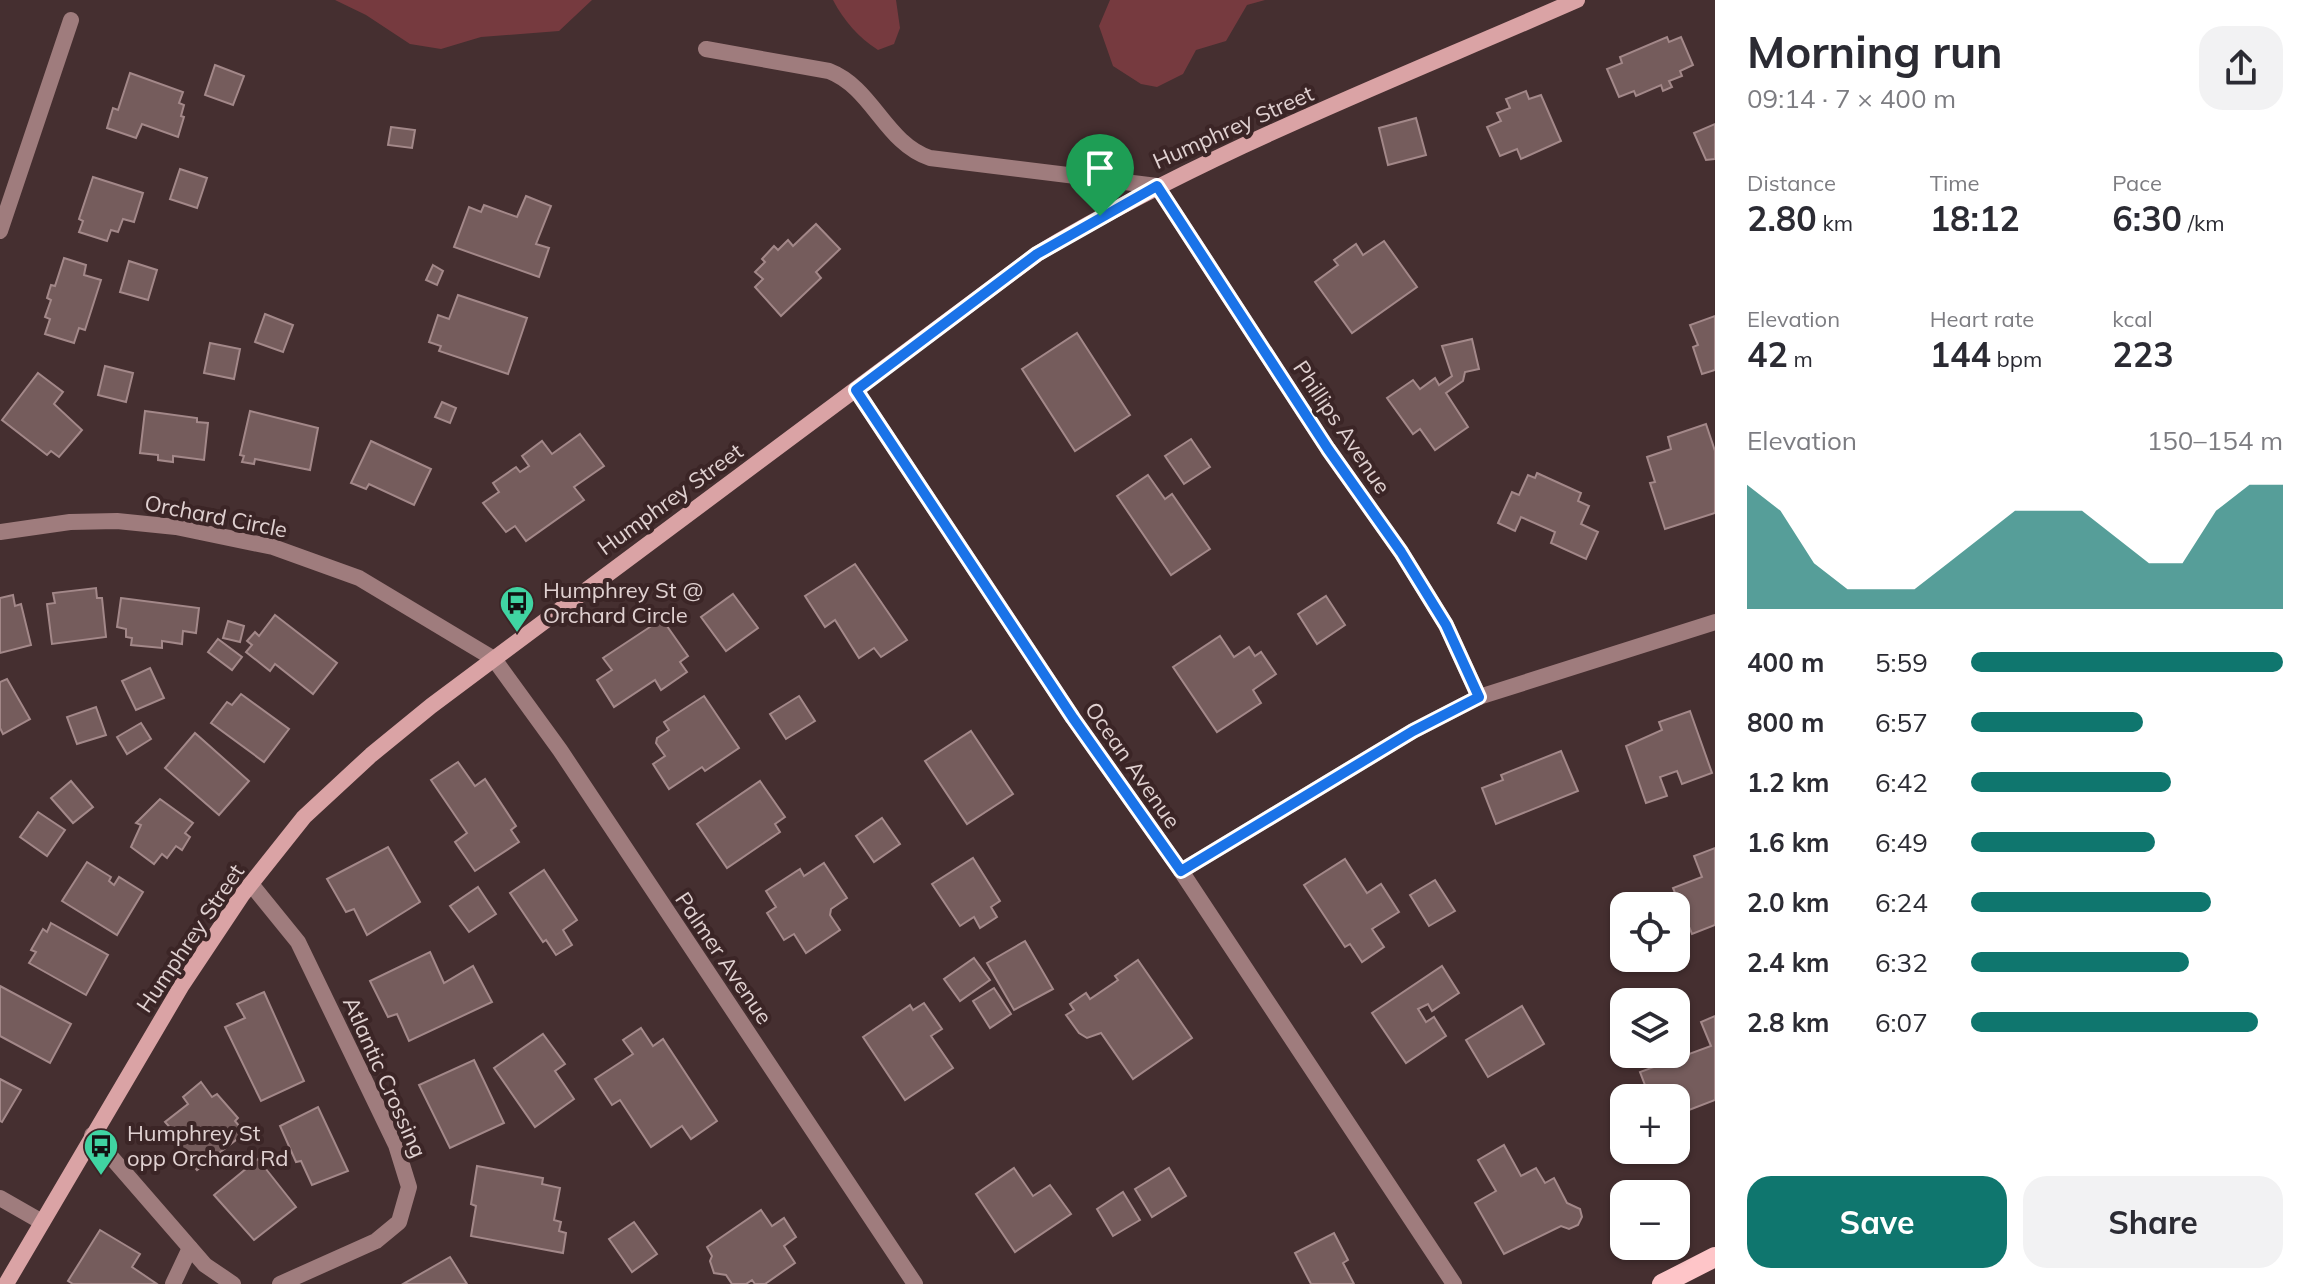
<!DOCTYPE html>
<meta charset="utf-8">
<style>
:root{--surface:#fff;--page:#f2f2f3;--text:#2b2b33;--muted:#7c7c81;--accent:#0f766e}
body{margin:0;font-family:Mulish,sans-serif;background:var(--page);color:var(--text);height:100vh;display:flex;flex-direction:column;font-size:30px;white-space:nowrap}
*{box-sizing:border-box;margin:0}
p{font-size:26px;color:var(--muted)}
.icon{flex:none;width:44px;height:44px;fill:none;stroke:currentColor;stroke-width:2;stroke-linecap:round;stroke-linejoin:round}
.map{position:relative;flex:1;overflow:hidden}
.drawer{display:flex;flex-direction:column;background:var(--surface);width:600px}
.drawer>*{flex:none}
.tools{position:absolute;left:1610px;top:892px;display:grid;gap:16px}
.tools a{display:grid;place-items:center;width:80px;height:80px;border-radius:16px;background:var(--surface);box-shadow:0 2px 6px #0004;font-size:40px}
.pin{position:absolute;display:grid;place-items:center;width:68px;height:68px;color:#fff;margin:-82px -34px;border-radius:50% 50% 50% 0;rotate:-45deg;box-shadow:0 0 8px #0007}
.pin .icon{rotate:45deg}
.round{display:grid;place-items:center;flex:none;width:84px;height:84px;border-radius:24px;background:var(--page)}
.summary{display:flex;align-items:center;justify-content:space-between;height:136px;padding:0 32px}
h1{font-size:44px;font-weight:700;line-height:60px}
.metrics{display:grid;grid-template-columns:repeat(3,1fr);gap:12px;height:136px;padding:8px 32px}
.metrics div{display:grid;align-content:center}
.metrics b{font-size:34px;font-weight:700}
.metrics small{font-size:22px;font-weight:400}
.metrics p{font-size:22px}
.chart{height:224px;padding:16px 32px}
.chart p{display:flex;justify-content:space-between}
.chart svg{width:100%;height:144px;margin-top:8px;fill:var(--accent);opacity:.7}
.cta{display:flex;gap:16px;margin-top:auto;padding:16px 32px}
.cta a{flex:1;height:92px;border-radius:24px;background:var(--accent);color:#fff;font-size:32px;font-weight:700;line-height:92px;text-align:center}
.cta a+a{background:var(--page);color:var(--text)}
ul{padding:0 32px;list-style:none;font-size:26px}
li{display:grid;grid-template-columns:128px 96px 1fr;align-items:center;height:60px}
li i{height:20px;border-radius:10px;background:var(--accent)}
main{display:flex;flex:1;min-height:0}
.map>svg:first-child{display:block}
.green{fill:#763a3f}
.building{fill:#755c5c;stroke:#a38889;stroke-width:2}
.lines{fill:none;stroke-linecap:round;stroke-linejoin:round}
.lane{stroke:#9f7c7d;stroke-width:16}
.street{stroke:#9f7c7d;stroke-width:16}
.secondary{stroke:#daa3a5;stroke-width:16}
.primary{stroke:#fec5c8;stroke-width:20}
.route-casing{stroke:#fff;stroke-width:16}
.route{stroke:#1a73e8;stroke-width:10}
.labels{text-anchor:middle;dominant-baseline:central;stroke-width:8;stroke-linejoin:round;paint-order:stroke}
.street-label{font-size:22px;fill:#e0d1d1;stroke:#3b2526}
.poi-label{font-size:22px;fill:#e0d1d1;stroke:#3b2526;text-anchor:start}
</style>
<main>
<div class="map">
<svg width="1715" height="1284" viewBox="0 0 1715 1284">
<rect width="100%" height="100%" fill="#452f30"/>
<!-- green -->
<g class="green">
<polygon points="335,0 592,0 559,31 481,37 441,49 410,44 366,15"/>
<path d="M833,0H896L900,28L894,44L878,50C858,37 844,21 833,0Z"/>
<polygon points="1110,0 1265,0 1247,5 1226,41 1196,50 1183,74 1157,87 1141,84 1113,66 1099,26"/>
</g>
<!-- building -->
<g class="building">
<polygon points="1667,37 1669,42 1681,37 1693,65 1680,71 1682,76 1669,81 1672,87 1663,91 1661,85 1636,96 1634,91 1619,97 1607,69 1622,63 1620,57"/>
<polygon points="215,65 244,76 233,105 205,95"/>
<polygon points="130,73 183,92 179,103 184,105 181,116 184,117 178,137 142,124 136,138 107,128 113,108 118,110"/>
<polygon points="1526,91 1529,99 1541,95 1561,141 1521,159 1517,149 1500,156 1487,127 1501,121 1497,113 1510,108 1506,99"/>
<polygon points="1416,118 1426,155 1388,165 1379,128"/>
<polygon points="1715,124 1715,159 1706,160 1694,133"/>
<polygon points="391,127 415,130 412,148 388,145"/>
<polygon points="180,169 207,178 197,208 170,199"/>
<polygon points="93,177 143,193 134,222 123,219 118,232 111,230 107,241 79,232 83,221 79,219"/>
<polygon points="526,196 551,206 536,244 549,248 539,277 454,247 469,207 481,212 484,205 517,217"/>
<polygon points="816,224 840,249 816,272 821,278 781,316 755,287 763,279 755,272 765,262 762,259 774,246 778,250 788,240 793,246"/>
<polygon points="1384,241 1417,287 1352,333 1315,282 1338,265 1334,260 1356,244 1363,255"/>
<polygon points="64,258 86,265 84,275 101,280 85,330 79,328 74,343 45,334 50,319 45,317 51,300 47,298 51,285 55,286"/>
<polygon points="129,261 157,270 148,300 120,292"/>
<polygon points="433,265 443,271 437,285 426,280"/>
<polygon points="458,295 527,318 508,374 439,351 441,346 429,342 438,315 449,319"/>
<polygon points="265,314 293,325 283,352 255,342"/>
<polygon points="1715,316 1715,370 1702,374 1693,347 1698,345 1690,325"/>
<polygon points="1077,333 1130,415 1075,451 1022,369"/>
<polygon points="1472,339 1479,369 1465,372 1463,381 1446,393 1468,427 1435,450 1420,429 1413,434 1387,398 1413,380 1420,389 1435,378 1439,385 1452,376 1442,346"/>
<polygon points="210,343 240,349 234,379 204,373"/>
<polygon points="105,366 133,373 126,402 98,395"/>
<polygon points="38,373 63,392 54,404 82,430 59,457 51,451 47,455 2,420"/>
<polygon points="442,402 456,408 450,423 435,417"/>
<polygon points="145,411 197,418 197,422 208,423 204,460 173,456 173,462 158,460 158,455 140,453"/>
<polygon points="250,411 318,428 310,470 255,459 254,464 242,462 244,456 240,455"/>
<polygon points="1706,424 1715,451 1715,513 1665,529 1650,483 1655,482 1647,457 1671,449 1668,437"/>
<polygon points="580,434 604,466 574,487 584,500 526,541 515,526 506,532 483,503 499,492 493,483 516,467 520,472 529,466 522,456 542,441 552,454"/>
<polygon points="1191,439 1210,467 1184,484 1165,456"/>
<polygon points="371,441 431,469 414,505 369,484 366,489 351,483"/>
<polygon points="1537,473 1581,493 1578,501 1589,506 1581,524 1598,532 1586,559 1551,543 1555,532 1521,517 1515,531 1498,523 1512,492 1519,495 1528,475 1535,478"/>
<polygon points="1148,475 1165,499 1172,494 1210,549 1171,575 1117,496"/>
<polygon points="855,564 907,640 881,657 874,648 859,658 835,620 825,627 805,596"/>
<polygon points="96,588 97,598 102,598 106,637 52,644 47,604 55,603 53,593"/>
<polygon points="733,594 758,628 726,651 701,617"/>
<polygon points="13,595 15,606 21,604 31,645 0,653 0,598"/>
<polygon points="1326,596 1345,625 1317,644 1298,614"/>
<polygon points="121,598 199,608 196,633 183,631 182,644 162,641 162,648 131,645 132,638 126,637 126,629 117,627"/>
<polygon points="275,615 337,663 313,694 275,664 270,671 246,652 252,645 247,641 255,632 259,636"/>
<polygon points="662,619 688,656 680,662 687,672 661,690 655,680 614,707 597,680 612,670 603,658"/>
<polygon points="228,621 244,626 240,642 223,638"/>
<polygon points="1220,636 1234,657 1249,647 1255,656 1261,652 1276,674 1253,690 1261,703 1217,732 1173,667"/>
<polygon points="218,639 242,657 232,670 208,652"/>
<polygon points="150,668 164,698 136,710 122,681"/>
<polygon points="7,679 30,719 3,734 0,728 0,682"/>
<polygon points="241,694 289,729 264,762 211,723 227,702 232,705"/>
<polygon points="704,696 739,748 705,771 702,767 669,789 653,764 665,756 656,743 657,738 669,730 664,722"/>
<polygon points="799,696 815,721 786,739 770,714"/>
<polygon points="96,707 106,735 77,744 67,717"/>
<polygon points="1690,711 1712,773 1682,784 1677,771 1660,777 1667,796 1646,803 1626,746 1662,730 1659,722"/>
<polygon points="141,723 151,739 127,754 117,737"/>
<polygon points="971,731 1013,794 967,824 925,761"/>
<polygon points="195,733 249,781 219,815 165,768"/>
<polygon points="1561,751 1578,791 1496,824 1482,788 1503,780 1501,775"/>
<polygon points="458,762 475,786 485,779 516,826 511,830 519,842 475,871 455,842 467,833 431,780"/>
<polygon points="71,781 93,807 73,823 51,798"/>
<polygon points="760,781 785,817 775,824 780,832 727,868 697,824"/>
<polygon points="160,799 193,823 185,833 190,837 182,850 176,846 167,858 162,854 154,864 131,847 141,825 136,823"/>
<polygon points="38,812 65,830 47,856 20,837"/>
<polygon points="882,818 900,844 874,862 856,836"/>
<polygon points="388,847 420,902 367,935 354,909 346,912 327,879"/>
<polygon points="1715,848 1715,925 1692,934 1673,888 1702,877 1694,856"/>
<polygon points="973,858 1000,901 991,907 997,917 980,928 974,917 960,926 932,884"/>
<polygon points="1345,859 1367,893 1381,884 1399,912 1372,929 1384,947 1362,962 1350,944 1345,947 1304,885"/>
<polygon points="87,862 111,877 109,881 114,885 119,877 143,892 117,935 62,901"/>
<polygon points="824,863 847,898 831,909 830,915 840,930 806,953 794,934 784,940 767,913 776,907 766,891 800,869 804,876"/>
<polygon points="544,870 577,920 563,930 572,945 556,955 546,940 543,942 510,893"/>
<polygon points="1435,880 1455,911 1429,926 1410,895"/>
<polygon points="478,887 496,914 469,932 450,906"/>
<polygon points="51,923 108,955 86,995 29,963 36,952 31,950 43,929 47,932"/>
<polygon points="1025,941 1053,989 1014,1010 987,963"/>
<polygon points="430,952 444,983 473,966 492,1002 409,1041 397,1014 388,1017 370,981"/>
<polygon points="974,958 990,980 960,1001 944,979"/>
<polygon points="1138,960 1192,1038 1133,1079 1101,1033 1087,1038 1079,1033 1066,1015 1074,1010 1070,1004 1086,993 1090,999 1118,980 1115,976"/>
<polygon points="1442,966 1459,993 1432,1011 1428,1004 1418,1009 1426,1022 1434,1017 1446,1036 1406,1063 1372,1013"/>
<polygon points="0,986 71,1024 50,1063 0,1036"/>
<polygon points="994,988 1011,1014 990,1028 973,1001"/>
<polygon points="264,992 304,1081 261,1101 225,1027 245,1018 237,1004"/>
<polygon points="924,1003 942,1029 931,1036 953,1068 905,1100 863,1037 910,1005 913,1010"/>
<polygon points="1522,1006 1544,1044 1488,1077 1466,1040"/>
<polygon points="1715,1016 1715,1100 1676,1115 1676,1098 1650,1098 1640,1072 1711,1046 1701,1022"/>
<polygon points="641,1028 653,1046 663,1039 717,1121 691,1139 682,1126 651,1147 620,1100 612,1105 595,1079 633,1054 623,1040"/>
<polygon points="543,1034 565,1064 555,1071 574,1099 535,1127 494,1068"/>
<polygon points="474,1060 504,1123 450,1148 419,1085"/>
<polygon points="0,1079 21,1090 2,1122 0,1121"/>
<polygon points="201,1082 212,1097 217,1094 238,1118 235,1121 245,1133 197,1170 177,1145 182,1141 165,1122 188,1104 183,1097"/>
<polygon points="318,1107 348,1171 312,1185 301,1161 296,1162 280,1126"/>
<polygon points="1504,1145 1521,1176 1536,1168 1545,1183 1554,1178 1567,1203 1580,1209 1582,1217 1578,1225 1569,1229 1561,1226 1504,1254 1475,1203 1496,1191 1478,1160"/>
<polygon points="258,1159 296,1207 254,1240 214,1195"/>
<polygon points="477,1166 543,1178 542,1184 560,1188 554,1220 561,1222 559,1231 566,1233 563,1253 471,1236 476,1206 471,1204"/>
<polygon points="1014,1168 1033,1196 1050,1185 1071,1214 1015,1252 976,1194"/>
<polygon points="1169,1168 1186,1196 1152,1217 1135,1189"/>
<polygon points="1123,1192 1140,1220 1113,1236 1097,1209"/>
<polygon points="761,1210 772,1226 784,1218 796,1237 784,1246 795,1263 765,1284 755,1284 752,1280 746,1284 732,1284 726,1275 714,1273 710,1261 712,1256 707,1247"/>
<polygon points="634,1222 657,1254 632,1272 609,1239"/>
<polygon points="100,1230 140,1254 132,1267 157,1284 73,1284 68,1281"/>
<polygon points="1334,1233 1348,1260 1343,1263 1354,1284 1311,1284 1295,1253"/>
<polygon points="450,1257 467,1284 403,1284"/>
</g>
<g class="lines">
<!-- lane -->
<g class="lane">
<path d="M706,49L829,71C873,88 885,143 930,158L1157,186"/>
<polyline points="173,1284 190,1248"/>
</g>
<!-- street -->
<g class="street">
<polyline points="1157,186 1328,449 1401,552 1446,625 1479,697"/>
<polyline points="0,231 71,20"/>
<polyline points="856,390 1073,718 1181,871 1454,1284"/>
<polyline points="0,532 70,522 117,521 176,527 273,547 359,578 494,659 560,750 915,1284"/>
<polyline points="1181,871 1413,731 1479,697 1715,622"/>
<polyline points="251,884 298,942 396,1145 409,1187 399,1222 376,1241 280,1284"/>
<polyline points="92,1135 205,1265 233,1284"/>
<polyline points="0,1198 42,1222"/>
</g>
<!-- secondary -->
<path class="secondary" d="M6,1284L182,985L242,895L304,817L371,755L431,706L1037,254C1208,151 1395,80 1577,0"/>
<!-- primary -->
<polyline class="primary" points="1662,1284 1715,1257"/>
</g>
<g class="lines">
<!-- route casing -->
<g class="route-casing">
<polygon id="route" points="1157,186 1328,449 1401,552 1446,625 1479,697 1413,731 1181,871 1073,718 856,390 1037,254"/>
</g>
<!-- route -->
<use href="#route" class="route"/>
</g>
<!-- icons -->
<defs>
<g id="bus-pin" transform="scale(1.8)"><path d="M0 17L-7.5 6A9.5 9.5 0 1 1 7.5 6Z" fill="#40d4a2" stroke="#3b2526"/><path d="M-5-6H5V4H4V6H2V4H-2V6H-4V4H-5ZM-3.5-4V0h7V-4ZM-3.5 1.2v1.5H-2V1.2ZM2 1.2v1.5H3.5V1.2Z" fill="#111"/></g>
</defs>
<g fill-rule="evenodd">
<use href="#bus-pin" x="517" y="603"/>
<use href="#bus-pin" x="101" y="1146"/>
</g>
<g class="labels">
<!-- street labels -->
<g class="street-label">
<text transform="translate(1233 127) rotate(-24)">Humphrey Street</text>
<text transform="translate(1342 427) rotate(56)">Phillips Avenue</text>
<text transform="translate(670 499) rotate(-36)">Humphrey Street</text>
<text transform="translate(216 516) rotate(11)">Orchard Circle</text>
<text transform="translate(1133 765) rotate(55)">Ocean Avenue</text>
<text transform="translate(190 938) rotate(-56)">Humphrey Street</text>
<text transform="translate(724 958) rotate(56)">Palmer Avenue</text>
<text transform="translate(385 1077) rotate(66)">Atlantic Crossing</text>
</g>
<!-- poi labels -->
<g class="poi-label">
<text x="543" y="590">Humphrey St @<tspan x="543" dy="25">Orchard Circle</tspan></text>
<text x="127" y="1133">Humphrey St<tspan x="127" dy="25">opp Orchard Rd</tspan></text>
</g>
</g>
</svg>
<div class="tools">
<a><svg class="icon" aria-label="locate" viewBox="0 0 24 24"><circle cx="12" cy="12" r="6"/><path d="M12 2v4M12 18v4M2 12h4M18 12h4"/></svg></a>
<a><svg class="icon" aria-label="layers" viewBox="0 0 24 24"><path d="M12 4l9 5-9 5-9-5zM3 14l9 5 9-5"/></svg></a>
<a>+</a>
<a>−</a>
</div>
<div class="pin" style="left:1100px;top:216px;background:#1e9e55"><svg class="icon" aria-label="arrive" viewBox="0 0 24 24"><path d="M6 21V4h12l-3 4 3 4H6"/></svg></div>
</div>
<section class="drawer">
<div class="summary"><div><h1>Morning run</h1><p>09:14 · 7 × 400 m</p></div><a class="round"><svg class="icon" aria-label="share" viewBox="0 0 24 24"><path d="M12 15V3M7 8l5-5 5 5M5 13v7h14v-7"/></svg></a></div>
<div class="metrics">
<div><p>Distance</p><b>2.80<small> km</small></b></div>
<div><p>Time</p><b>18:12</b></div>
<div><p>Pace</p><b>6:30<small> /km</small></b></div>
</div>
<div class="metrics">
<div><p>Elevation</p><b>42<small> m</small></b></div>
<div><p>Heart rate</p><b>144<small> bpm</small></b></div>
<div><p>kcal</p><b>223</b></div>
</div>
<div class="chart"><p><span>Elevation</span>150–154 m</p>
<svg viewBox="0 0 160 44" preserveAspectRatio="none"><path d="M0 44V6L10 14L20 30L30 38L40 38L50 38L60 30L70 22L80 14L90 14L100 14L110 22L120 30L130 30L140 14L150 6L160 6V44z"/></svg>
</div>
<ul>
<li><b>400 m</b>5:59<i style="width:100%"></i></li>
<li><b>800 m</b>6:57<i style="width:55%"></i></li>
<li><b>1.2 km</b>6:42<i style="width:64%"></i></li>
<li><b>1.6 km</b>6:49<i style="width:59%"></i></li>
<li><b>2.0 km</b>6:24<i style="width:77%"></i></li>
<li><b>2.4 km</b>6:32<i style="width:70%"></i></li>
<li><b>2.8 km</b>6:07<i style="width:92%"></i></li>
</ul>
<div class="cta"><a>Save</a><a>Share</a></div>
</section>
</main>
